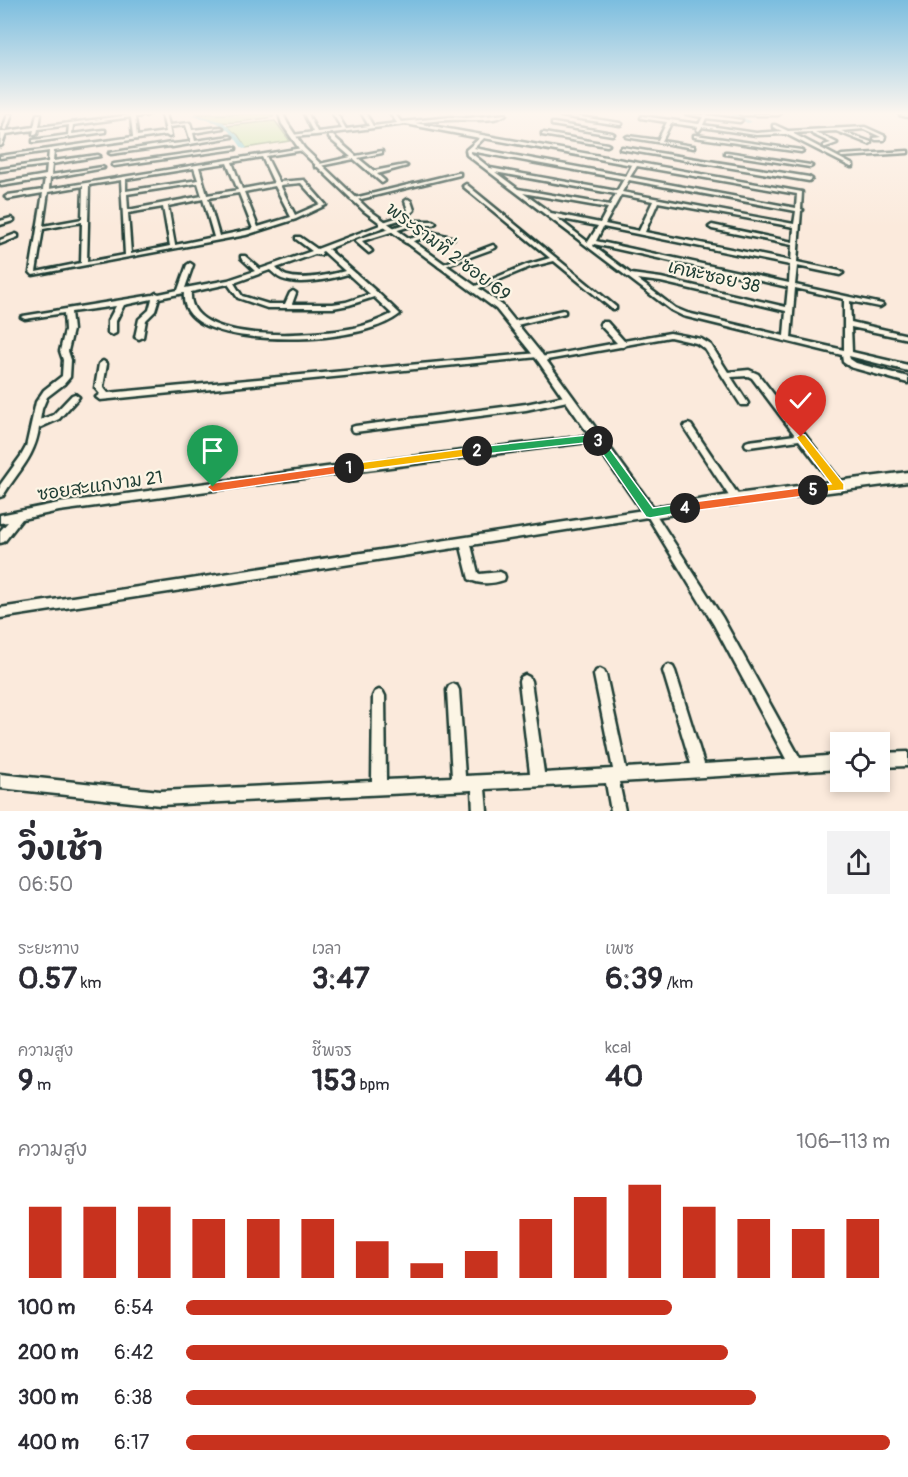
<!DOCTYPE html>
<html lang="th">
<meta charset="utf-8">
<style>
:root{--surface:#fff;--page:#f2f2f3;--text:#2b2b33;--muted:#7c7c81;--accent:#c8321e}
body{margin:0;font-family:Pangolin,"Playpen Sans Thai",sans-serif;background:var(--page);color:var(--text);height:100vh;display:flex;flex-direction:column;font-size:22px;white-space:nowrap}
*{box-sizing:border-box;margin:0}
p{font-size:20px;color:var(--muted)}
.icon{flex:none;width:33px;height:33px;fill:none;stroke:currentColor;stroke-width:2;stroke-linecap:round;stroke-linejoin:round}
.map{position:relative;height:811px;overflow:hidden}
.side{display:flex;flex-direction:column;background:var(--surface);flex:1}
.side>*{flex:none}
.fabs{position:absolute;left:830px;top:732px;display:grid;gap:12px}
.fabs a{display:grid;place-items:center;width:60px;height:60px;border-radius:0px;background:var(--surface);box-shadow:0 3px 9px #0003;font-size:30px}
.pin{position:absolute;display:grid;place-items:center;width:51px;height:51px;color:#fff;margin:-62px -26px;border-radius:50% 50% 50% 0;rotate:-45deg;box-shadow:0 0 6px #0007}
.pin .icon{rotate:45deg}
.km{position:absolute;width:30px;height:30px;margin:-15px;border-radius:50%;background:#222;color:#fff;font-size:16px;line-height:30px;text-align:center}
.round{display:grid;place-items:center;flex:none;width:63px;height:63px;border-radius:0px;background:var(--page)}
.summary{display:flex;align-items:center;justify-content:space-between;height:102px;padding:0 18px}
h1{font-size:33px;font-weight:700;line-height:45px}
.metrics{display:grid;grid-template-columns:repeat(3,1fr);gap:9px;height:102px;padding:6px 18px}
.metrics div{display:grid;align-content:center}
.metrics b{font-size:30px;font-weight:700}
.metrics small{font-size:16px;font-weight:400}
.metrics p{font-size:16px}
.chart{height:168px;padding:12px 18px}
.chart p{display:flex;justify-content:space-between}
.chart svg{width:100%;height:108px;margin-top:6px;stroke:var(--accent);stroke-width:6}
ul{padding:0 18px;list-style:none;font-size:20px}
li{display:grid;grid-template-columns:96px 72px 1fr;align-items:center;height:45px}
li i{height:15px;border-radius:8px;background:var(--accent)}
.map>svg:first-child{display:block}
.green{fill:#bfe09a;stroke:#6f8e67;stroke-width:1.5}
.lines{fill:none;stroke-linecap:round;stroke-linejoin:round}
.canal{fill:#79cad1;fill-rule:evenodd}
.river{fill:#79cad1;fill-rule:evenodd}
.minor-casing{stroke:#1f3d34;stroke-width:5}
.tertiary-casing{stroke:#1f3d34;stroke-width:5}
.minor{fill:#fcf5e5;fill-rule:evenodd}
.tertiary{fill:#fcf5e5;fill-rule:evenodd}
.split-1{fill:#f0652b;stroke:#fff;stroke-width:1.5}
.split-2{fill:#f5b400;stroke:#fff;stroke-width:1.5}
.split-3{fill:#22a559;stroke:#fff;stroke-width:1.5}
.split-4{fill:#22a559;stroke:#fff;stroke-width:1.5}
.split-5{fill:#f0652b;stroke:#fff;stroke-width:1.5}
.split-6{fill:#f5b400;stroke:#fff;stroke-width:1.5}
.labels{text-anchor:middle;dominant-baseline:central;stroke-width:4.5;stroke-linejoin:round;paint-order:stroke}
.street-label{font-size:18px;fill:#1f3d34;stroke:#fcf5e5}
</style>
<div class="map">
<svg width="908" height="811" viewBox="0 0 908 811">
<rect width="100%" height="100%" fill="#fbeadc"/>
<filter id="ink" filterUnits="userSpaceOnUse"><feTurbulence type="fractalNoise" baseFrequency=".0167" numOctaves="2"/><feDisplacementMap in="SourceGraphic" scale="12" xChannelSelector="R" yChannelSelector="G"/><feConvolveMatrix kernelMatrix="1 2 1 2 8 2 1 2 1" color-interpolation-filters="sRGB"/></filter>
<g filter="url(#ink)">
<!-- green -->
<g class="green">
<path d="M198,114H274L273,117C251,120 217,129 198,114Z"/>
<polygon points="275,121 290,141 246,148 238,135 226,126"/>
</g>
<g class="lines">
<!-- canal -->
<path class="canal" d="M192,114H196L223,122L236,134L247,148L243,149C236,139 227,126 215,122C207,119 199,120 192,114Z"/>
<!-- river -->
<polygon class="river" points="729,114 737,114 752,122 747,123"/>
<!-- minor casing -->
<g class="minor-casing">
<g id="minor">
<polygon points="8,114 12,114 7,129 5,130 3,129"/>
<path d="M37,114H41L39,127L131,115V114H149L147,115L135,117L137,136L166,132L162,114H166L169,125L190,123L192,130L221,127L223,128L193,133L195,141L230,136L232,137L172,147L170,146L111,154L109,153L171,143L173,144L191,142L186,125L169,127L171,136L169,137L166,135L54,151L53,161L98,155L100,156L52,164L51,175L102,167L104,168L50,178L49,189L302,148H304V150L266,156L279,182L304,180L326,205L296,219L246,235L33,275L30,272L43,193L8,199L5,197L8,195L43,190L45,179L1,186L0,183L46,175L47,165L0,171V169L48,162L49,151L0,158V156L133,137L131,117L73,125L72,134L103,130H105V132L35,142H33V140L68,135L69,125L38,129L37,134L35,135L33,134L34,130L6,134L2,145L0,146L1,134H0V132L34,127ZM262,157L274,183L242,189L232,162ZM227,163L238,190L207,195L199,167ZM194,168L198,180L126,191V179ZM121,180L125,255L87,262L89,185ZM198,183L202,196L128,210L127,194ZM301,183L320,204L295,215L280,185ZM83,186L82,219L43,226L48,192ZM275,186L291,217L258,227L244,192ZM239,193L253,229L219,236L208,198ZM203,199L214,237L175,245L168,206ZM163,207L170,246L131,254L128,213ZM82,222L81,263L36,272L43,229Z"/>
<path d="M304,114H308L317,132L342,129L333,114H337L346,129L369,126L362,114H366L373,126L397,123L391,114H395L401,122L451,117L467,118L506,114C497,123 463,119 449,120C437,120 426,122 415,123L802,192L801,209L803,210L801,211L797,262L840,271L843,273L840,275L797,266L795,285L882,304L883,305L880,307L850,301L851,322L908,335V339L851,327L852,352L908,365V371L849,356L850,359L856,363L908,377V383L850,367L843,362L842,355L683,316L671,310L467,155L466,150L480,138L406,124L316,135L291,137V136L293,135L313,132ZM484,138L632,165L626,176L474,148ZM470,151H471L624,179L617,191L490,168L471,153ZM637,166L797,194L796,208L630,177ZM495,172L616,194L610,205L518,189ZM629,180L796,211L794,224L622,192ZM523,193L608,208L600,223L551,213ZM621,195L653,201L639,231L605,224ZM658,202L794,227L793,242L712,225L709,227L712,229L792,245L791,261L645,232ZM557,218L598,226L588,242ZM603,227L790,265L789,283L596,241ZM594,244L788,287L786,307L661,278L631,274L593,246ZM637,279L661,282L786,311L784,336L687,313L675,308ZM795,288L844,299V350L791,338Z"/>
<polygon points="562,114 620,123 622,124 620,125 561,116"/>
<polygon points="686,114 704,115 704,114 708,114 707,115 742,120 740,122 706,118 703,125 756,133 782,131 773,127 773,125 775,125 788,131 865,127 885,136 884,140 876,140 874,139 874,138 881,137 864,129 841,131 871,142 871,143 869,144 836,131 815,132 837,143 826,147 824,147 824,145 831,143 812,134 812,132 792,133 853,165 853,167 851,167 786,134 756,135 702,127 699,131 697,130 698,127 671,123 662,141 692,146 694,146 694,148 626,137 628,136 658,140 667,122 641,118 642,116 699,124 703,117"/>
<polygon points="740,114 780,114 778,115 742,115"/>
<polygon points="899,114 908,115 908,117 900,115"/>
<polygon points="554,123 612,133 614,134 612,135 552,125 552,123"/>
<polygon points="544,133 607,144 609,145 607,146 542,135 542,133"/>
<polygon points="696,135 801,150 803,151 801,152 694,137 694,135"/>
<polygon points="329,136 333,136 356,156 382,151 382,153 358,158 374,171 405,165 407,166 377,174 385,181 382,183 354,159 315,167 315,165 351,157 329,138"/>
<polygon points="234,147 236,148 236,149 114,166 112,165 114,164"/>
<polygon points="622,147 809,177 812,179 809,181 620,149 620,148"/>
<polygon points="908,151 908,153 842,157 840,156 842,155"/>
<polygon points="727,152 810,165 812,166 810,167 725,154 725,152"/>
<polygon points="458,173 460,173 460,175 353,201 350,199"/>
<polygon points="466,184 616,307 616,309 612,309 554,261 530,267 477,289 473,289 473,287 526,265 550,258 464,187 463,186"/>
<path d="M408,199L411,201L414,210L406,218L386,224V226L328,249L378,293L400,314C381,329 350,334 325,337C294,340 179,344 184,293L159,298L155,311L146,320L143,337L139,339L135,337L139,319L149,310L152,299L124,305L116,321V333L112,335L108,333V321L116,306L71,312L73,330L68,351L71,360L70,377L64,384L47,397L42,409L40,420L53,415L72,395L75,394L79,397L59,419L39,428C35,457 18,471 3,496L0,497V485L21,456L26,447L36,402L44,390L62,376L63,360L60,351L65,330L64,313L25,319L21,317L23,316L153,295L156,293L159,294L178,290L187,265L190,263L193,265L185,288L228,280L255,271L241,258V256H245L260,269L312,251L296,239V237H300L317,249L380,225V223L402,216L408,210L405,201ZM323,251L345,271C329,275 303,281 287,276C283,275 279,271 276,268L315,254L321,255L322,254L321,252ZM270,270C274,273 277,277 282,279C299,286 331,279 348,274L370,294L346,302L333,304H292L296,293L293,291L290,293L285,304H268L242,296L234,283ZM228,284L238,298L267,308H333L349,305L374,297L392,314C380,320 367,325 354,328C320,335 186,347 191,292Z"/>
<polygon points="11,218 14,220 13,221 0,225 0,221"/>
<polygon points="414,221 433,221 436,223 433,225 414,225 362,241 372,251 369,253 355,241 358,239"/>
<polygon points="431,232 454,238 451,240 431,236 406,243 403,241"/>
<polygon points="16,234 18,235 18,237 0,244 0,240"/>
<polygon points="493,245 496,247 495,248 443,267 441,268 438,266"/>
<polygon points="563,310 565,311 565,313 513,326 509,324 510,322"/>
<polygon points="601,322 607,322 624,341 670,333 701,339 711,345 728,372 749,370 758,374 843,484 845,487 843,490 840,491 837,490 799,440 749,447 746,446 745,444 746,442 749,441 795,435 752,378 748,376 731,377 748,403 747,405 741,405 705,349 696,343 670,337 626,345 623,347 620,347 541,361 538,361 537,359 538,357 100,400 96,397 100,394 95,388 99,364 103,361 107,364 103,387 108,393 538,353 541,353 542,355 541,357 617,343 601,326 600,324"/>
<polygon points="569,395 572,396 573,398 572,400 526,410 355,432 352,431 351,429 352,427 355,426 526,404"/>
<polygon points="688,424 691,425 739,496 741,499 739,502 736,503 733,502 685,429 684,427 685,425"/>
<polygon points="596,435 599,436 600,438 599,440 596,441 327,475 59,511 22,519 4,542 0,543 0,531 8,522 0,523 0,515 59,503 327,467"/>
<path d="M650,509L653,510L722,617L800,758L840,755V769L619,782L625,811H611L606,783L485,789L487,811H473L472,790L160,805L0,788V774L160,791L372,781L373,696L375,692L379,690L383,692L385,696L386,780L452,777L447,690L449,686L453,684L457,686L459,690L465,776L530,773L519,681L521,677L525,675L529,677L531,681L544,773L613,769L594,675L596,671L600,669L604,671L606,675L626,768L691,764L663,671L665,667L669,665L673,667L675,671L704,764L786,759L714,625L648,517L471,545L478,573L480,574L500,572L504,574L505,577L504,580C492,584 480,585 469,579L461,547L0,618V608Z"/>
<polygon points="908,752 908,766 879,767 879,753"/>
</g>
</g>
<!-- tertiary casing -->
<g class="tertiary-casing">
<polygon id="tertiary" points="279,114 283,114 288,124 304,148 368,209 502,305 544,357 653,507 736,494 908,472 908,482 736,504 650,518 646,517 538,361 496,309 364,211 300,150 282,124"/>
</g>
<!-- minor -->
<use href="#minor" class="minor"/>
<!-- tertiary -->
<use href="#tertiary" class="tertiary"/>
</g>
</g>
<!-- sky -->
<linearGradient id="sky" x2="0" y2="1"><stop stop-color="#7bbddf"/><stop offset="0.5" stop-color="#fdf6ef"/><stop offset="1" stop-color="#fdf6ef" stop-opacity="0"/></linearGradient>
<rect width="908" height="227" fill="url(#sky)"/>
<!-- split-1 -->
<polygon class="split-1" points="349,464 354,468 349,472 213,492 207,487 213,483"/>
<!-- split-2 -->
<polygon class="split-2" points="477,447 483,451 477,455 349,472 343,468 349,464"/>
<!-- split-3 -->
<polygon class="split-3" points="596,434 602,438 602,443 594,442 477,455 472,451 477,447"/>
<!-- split-4 -->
<polygon class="split-4" points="598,437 602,438 653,508 685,503 690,508 689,511 650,518 646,517 595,443 593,441"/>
<!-- split-5 -->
<polygon class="split-5" points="813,486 818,490 813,495 685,512 679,508 685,503"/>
<!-- split-6 -->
<polygon class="split-6" points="801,434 805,435 844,484 844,490 809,493 809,487 831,484 798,440 796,437"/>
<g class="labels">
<!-- street labels -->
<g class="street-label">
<text transform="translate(448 252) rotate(37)">พระรามที่ 2 ซอย 69</text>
<text transform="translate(714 277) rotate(13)">เคหะซอย 38</text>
<text transform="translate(100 486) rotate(-8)">ซอยสะแกงาม 21</text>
</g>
</g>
</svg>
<div class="fabs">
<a><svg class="icon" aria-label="locate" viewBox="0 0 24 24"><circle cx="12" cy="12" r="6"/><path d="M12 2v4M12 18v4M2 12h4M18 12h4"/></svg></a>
</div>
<div class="pin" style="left:213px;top:487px;background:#1e9e55"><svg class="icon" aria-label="arrive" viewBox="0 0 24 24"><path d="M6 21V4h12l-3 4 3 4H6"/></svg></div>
<div class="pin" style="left:801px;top:437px;background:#d93025"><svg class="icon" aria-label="check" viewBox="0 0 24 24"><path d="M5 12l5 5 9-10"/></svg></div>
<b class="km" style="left:349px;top:468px">1</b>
<b class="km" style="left:477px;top:451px">2</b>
<b class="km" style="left:598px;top:441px">3</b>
<b class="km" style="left:685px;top:508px">4</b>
<b class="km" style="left:813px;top:490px">5</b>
</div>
<section class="side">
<div class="summary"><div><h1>วิ่งเช้า</h1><p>06:50</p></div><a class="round"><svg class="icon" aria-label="share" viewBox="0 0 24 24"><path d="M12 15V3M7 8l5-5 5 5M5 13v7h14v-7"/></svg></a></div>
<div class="metrics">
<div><p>ระยะทาง</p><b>0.57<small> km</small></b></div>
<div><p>เวลา</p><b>3:47</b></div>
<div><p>เพซ</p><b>6:39<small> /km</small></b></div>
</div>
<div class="metrics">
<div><p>ความสูง</p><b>9<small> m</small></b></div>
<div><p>ชีพจร</p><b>153<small> bpm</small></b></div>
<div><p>kcal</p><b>40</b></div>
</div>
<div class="chart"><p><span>ความสูง</span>106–113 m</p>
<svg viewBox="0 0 160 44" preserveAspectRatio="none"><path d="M5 44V15M15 44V15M25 44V15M35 44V20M45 44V20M55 44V20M65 44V29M75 44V38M85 44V33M95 44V20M105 44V11M115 44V6M125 44V15M135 44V20M145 44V24M155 44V20"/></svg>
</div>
<ul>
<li><b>100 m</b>6:54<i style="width:69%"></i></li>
<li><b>200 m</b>6:42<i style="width:77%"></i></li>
<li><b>300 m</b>6:38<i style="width:81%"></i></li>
<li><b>400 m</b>6:17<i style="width:100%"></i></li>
</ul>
</section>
